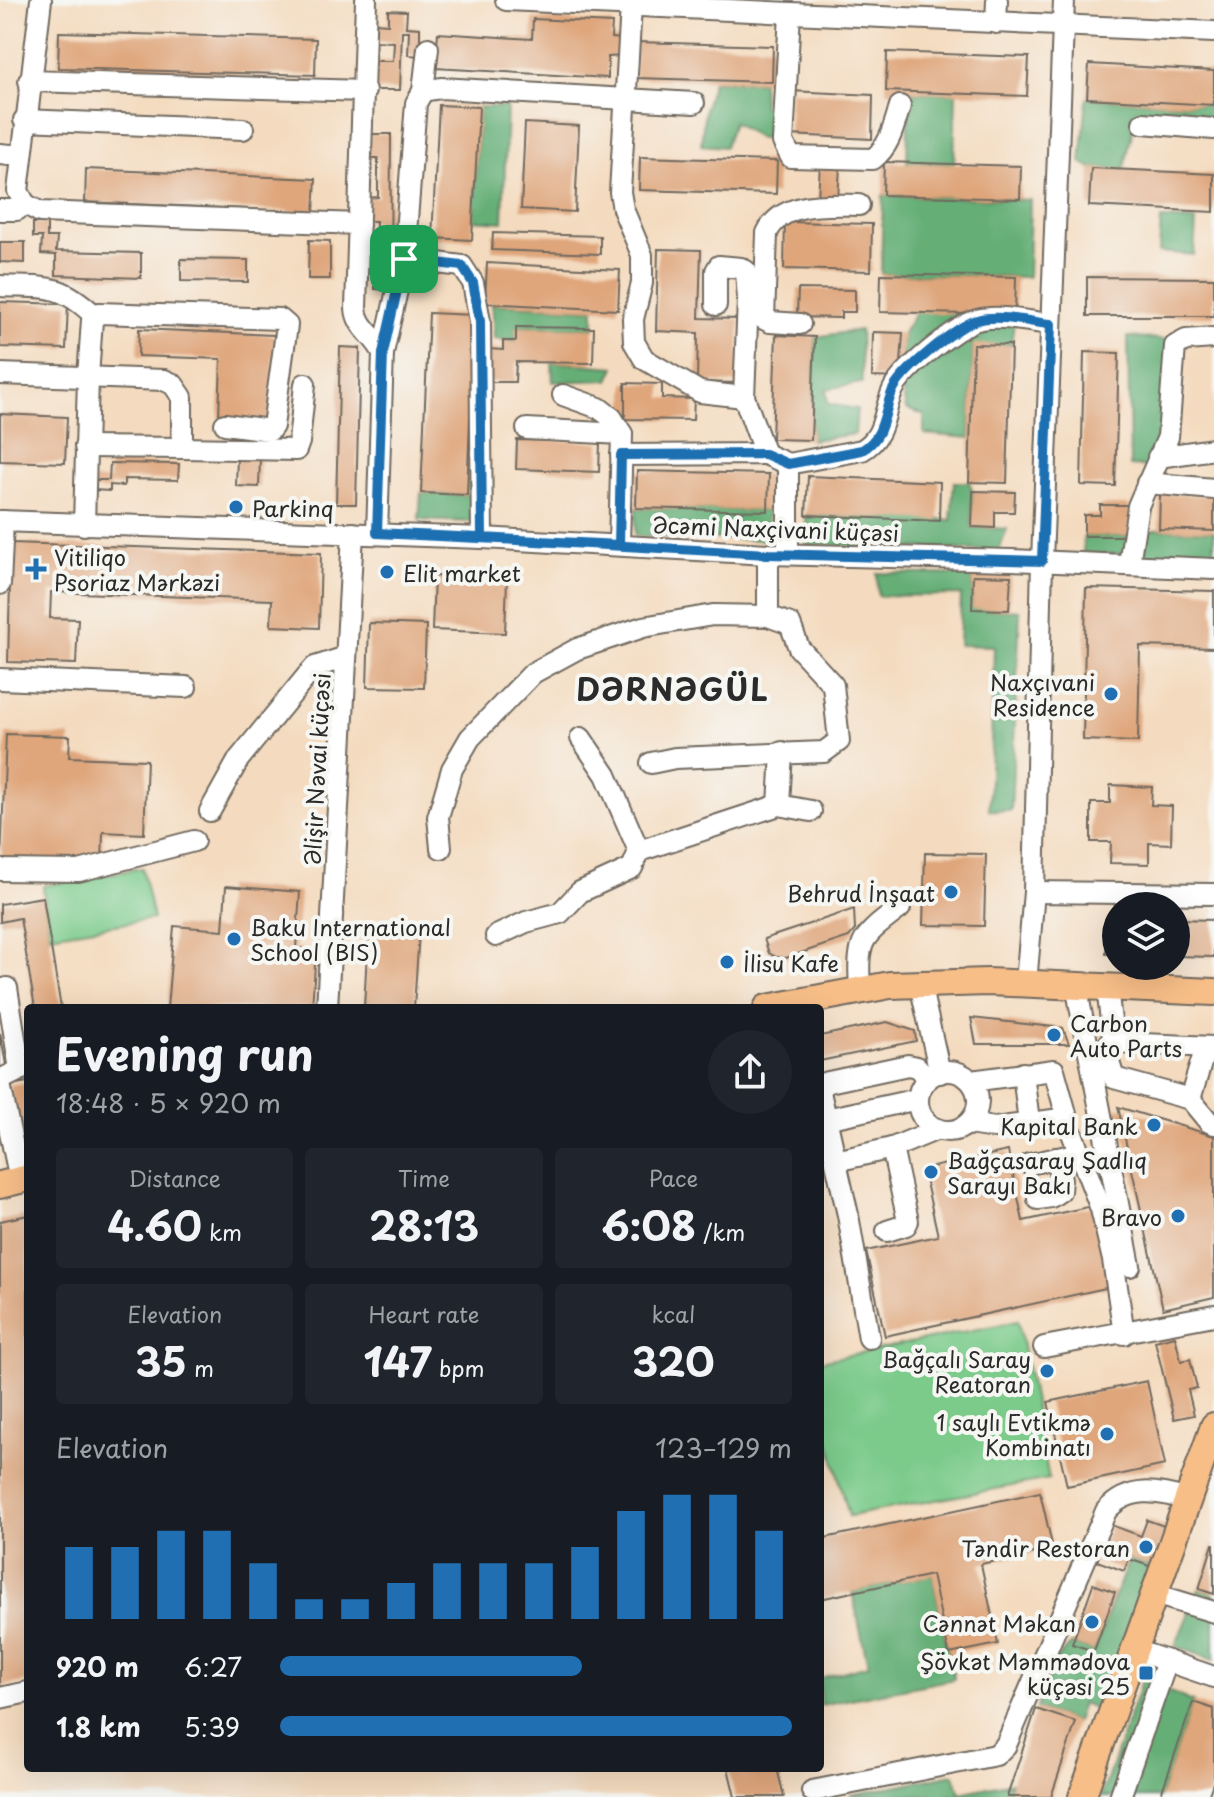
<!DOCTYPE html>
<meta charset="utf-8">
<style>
:root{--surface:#171b24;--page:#20242c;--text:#f1f3f6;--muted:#9ea1a6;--accent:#1f6fb2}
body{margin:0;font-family:"Playpen Sans",sans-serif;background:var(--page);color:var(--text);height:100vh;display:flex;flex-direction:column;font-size:30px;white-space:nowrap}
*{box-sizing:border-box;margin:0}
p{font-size:26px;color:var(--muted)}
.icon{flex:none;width:44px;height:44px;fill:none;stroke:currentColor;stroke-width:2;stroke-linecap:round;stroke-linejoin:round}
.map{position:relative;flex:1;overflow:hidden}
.sheet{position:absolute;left:24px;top:1004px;width:800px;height:768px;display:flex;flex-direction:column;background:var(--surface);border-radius:8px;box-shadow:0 8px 32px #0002}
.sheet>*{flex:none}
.buttons{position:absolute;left:1102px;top:892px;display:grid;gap:16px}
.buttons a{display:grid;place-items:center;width:88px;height:88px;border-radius:50%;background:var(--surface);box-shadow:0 8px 32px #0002;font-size:40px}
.pin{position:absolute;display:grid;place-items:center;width:68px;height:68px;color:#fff;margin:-34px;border-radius:16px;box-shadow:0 4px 12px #0006}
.round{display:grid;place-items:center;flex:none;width:84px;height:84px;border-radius:42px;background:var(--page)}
.headline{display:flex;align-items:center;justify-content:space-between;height:136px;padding:0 32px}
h1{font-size:44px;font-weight:700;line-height:60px}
.metrics{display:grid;grid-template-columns:repeat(3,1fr);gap:12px;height:136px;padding:8px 32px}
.metrics div{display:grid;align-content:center;border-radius:8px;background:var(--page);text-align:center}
.metrics b{font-size:40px;font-weight:700}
.metrics small{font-size:22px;font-weight:400}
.metrics p{font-size:22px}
.chart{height:224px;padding:16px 32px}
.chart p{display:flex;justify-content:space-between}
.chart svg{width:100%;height:144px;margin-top:8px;stroke:var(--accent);stroke-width:6}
ul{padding:0 32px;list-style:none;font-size:26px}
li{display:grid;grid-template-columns:128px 96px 1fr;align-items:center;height:60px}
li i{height:20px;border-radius:10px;background:var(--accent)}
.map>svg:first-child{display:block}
.green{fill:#7ccb8b;stroke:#547b5b;stroke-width:2}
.forest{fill:#65af77;stroke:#486d51;stroke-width:2}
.building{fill:#dfa67c}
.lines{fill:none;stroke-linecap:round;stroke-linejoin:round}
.minor-casing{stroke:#71695f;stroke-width:24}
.major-casing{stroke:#71695f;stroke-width:30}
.minor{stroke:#fff;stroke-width:20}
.major{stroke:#f7be88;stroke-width:26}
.route-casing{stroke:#fff;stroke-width:16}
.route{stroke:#1f6fb2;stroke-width:10}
.poi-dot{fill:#1f6fb2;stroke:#f6f6f2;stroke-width:3}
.labels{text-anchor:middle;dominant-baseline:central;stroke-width:8;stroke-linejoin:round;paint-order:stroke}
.poi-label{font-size:22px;fill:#2b2b2b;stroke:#f6f6f2;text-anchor:end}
.street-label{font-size:22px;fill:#2b2b2b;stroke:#f6f6f2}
.district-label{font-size:30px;font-weight:bold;letter-spacing:2px;fill:#2b2b2b;stroke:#f6f6f2}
</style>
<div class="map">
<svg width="1214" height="1797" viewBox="0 0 1214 1797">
<rect width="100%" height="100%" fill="#f6f6f2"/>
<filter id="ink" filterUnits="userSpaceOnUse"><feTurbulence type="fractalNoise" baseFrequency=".0125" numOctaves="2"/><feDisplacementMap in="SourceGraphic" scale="16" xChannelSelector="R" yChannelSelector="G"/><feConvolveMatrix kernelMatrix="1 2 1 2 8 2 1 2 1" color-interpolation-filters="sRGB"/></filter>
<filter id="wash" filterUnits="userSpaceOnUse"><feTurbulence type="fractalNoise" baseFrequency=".006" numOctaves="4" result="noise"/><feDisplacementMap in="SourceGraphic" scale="32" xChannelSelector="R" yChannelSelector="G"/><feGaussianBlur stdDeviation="1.8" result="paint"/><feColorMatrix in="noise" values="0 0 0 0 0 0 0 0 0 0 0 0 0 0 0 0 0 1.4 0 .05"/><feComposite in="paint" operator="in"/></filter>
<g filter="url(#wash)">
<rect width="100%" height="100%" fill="#f4dbbf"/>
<!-- green -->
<g class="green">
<polygon points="142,868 153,919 49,935 43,886"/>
<polygon points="1018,1321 1049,1479 849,1516 820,1407 820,1361"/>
</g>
<!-- forest -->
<g class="forest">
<polygon points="713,81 762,82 763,107 778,110 779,137 759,138 733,122 725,147 701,145 705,108"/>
<polygon points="909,92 956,93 954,164 907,163"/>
<polygon points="1087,98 1214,105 1214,122 1136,115 1124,170 1091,168 1081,162"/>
<polygon points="479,107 507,107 503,222 473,220"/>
<polygon points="883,195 1030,200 1028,277 881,274"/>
<polygon points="1161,219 1196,221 1194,255 1159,252"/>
<polygon points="492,304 594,309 594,328 517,327 516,341 494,339"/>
<polygon points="916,312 1015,315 1011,345 973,345 970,438 924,434 924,415 906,409 900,378 903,333"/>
<polygon points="860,330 862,383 826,389 828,404 857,409 855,434 811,440 815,337"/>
<polygon points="1128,337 1174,340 1164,432 1149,467 1130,466"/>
<polygon points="552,362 615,367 609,380 553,382"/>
<polygon points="469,456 473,456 471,522 419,520 421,493 467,495"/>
<polygon points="954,482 969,482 973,491 972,527 1007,529 999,551 806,544 806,515 951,520"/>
<polygon points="636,508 768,511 768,540 635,536"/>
<polygon points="1159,529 1214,531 1214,558 1144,555 1149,531"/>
<polygon points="1084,536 1129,536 1127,554 1083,553"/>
<polygon points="877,573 973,575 972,608 1020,611 1011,811 989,810 994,646 959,645 961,595 878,596"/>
<polygon points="1129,1559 1152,1567 1101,1711 1082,1703 1076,1722 1036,1709 1056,1659 1072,1644 1094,1651"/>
<polygon points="932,1575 954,1679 820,1705 820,1678 868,1665 852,1592"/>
<polygon points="1199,1589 1214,1594 1214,1660 1175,1646"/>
<polygon points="1142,1680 1193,1702 1160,1797 1101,1797"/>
<polygon points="954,1774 960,1793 1011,1782 1007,1797 850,1795"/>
</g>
<g id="blocks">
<!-- building -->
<g class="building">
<polygon points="388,10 407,11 406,27 420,28 420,56 408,55 409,31 402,31 400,90 373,90 374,61 393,61 394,42 373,41 374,23 388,24"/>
<polygon points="533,19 612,23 611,38 622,39 622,56 608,57 608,78 435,68 438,33 532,39"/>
<polygon points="59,32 316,39 315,75 58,68"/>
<polygon points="636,42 773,46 772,82 635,78"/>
<polygon points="887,52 1029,57 1027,96 886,91"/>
<polygon points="1089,64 1214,71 1214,105 1087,98"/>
<polygon points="790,91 873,95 872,139 789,135"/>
<polygon points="439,105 479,107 472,240 432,238"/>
<polygon points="525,123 579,126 575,212 521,209"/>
<polygon points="369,134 391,134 390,290 375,289 376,221 366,221 366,198 378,197 378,158 369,158"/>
<polygon points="640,157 777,161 776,194 639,190"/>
<polygon points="884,162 1021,166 1020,199 883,195"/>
<polygon points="820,164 840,166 838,199 818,198"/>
<polygon points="1091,168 1214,174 1214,212 1089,206"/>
<polygon points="86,169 316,179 314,212 85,202"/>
<polygon points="785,222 872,224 871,271 784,269"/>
<polygon points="33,223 47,223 47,237 57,237 56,251 141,253 141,278 56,275 56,255 41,254 42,237 33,237"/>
<polygon points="493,233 600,236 600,254 492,250"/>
<polygon points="309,240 330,241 330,279 308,279"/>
<polygon points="0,242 25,242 25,263 0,262"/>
<polygon points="658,249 701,250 699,318 740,319 738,383 697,382 698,333 656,331"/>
<polygon points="181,259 248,260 248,282 181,281"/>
<polygon points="487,263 620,270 618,310 485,303"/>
<polygon points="881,274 1016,277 1015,315 880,312"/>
<polygon points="1087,277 1214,278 1214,316 1087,316"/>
<polygon points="798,289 855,290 855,312 841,312 841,318 797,317"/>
<polygon points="0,302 68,304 66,349 0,347"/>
<polygon points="429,313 474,315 467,495 421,493"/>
<polygon points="516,327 594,328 593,363 516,362 515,382 487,382 487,349 503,350 503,341 516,341"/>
<polygon points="139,329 274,335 271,420 219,418 221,359 138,356"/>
<polygon points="873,332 903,333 900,378 872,377"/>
<polygon points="776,335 815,337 811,440 772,439"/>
<polygon points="973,344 1011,345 1007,483 969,482"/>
<polygon points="340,347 360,348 356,504 336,504"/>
<polygon points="1084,352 1119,353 1115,486 1081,485"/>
<polygon points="625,383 662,384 662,398 694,399 693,420 625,419"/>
<polygon points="0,414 67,417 65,463 0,461"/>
<polygon points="517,440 600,442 599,472 516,469"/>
<polygon points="237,458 260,459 259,487 236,486"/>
<polygon points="110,463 179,464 178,480 124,479 124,486 110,485 110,491 93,490 93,480 109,480"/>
<polygon points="637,471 769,474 768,511 636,508"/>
<polygon points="808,476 940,482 939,521 806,515"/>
<polygon points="973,491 1015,492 1014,512 995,512 995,528 972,527"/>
<polygon points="1160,494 1214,496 1214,531 1159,529"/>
<polygon points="1100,505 1129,505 1129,536 1084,536 1084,515 1100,515"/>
<polygon points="11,543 321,553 319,628 271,626 272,600 51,592 50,618 78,619 76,664 8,662"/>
<polygon points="973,575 1011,576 1009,610 972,609"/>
<polygon points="434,576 507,579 505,633 432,630"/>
<polygon points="1086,588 1214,591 1214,648 1140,646 1138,742 1083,740"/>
<polygon points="369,623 426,625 424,688 367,687"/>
<polygon points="6,734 70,736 69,757 147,760 144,834 103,832 102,864 1,860"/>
<polygon points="1110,785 1152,787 1151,805 1172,806 1171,844 1149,843 1149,864 1110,863 1111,842 1091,842 1091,803 1110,803"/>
<polygon points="925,853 986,854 984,926 923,925"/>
<polygon points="226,886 300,892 296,948 316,950 312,1008 167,1008 174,926 223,930"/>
<polygon points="43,897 49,935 61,1008 35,1008 20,918 0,922 0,904"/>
<polygon points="854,909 855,930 849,937 786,958 776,957 769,953 764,939"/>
<polygon points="1107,917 1116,917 1116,954 1106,954"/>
<polygon points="1176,919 1214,920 1214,957 1176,956"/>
<polygon points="368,932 419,932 414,1008 364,1008"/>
<polygon points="971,1018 1063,1028 1069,1044 976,1044"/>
<polygon points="887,1022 915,1031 916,1041 820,1061 820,1036"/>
<polygon points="0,1033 7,1069 0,1070"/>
<polygon points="28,1082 28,1144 20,1135 10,1085"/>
<polygon points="1118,1107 1214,1136 1214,1297 1163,1309"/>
<polygon points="1008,1151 1023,1221 1097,1205 1115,1286 885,1336 866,1251 938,1236 923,1169"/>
<polygon points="28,1215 28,1681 0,1687 0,1221"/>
<polygon points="1175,1336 1181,1361 1190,1359 1197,1388 1188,1390 1194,1415 1174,1419 1155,1341"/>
<polygon points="1147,1381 1165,1465 1067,1486 1048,1402"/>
<polygon points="1040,1492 1053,1549 981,1564 998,1644 949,1654 932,1575 820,1599 820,1539"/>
<polygon points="1147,1520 1167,1527 1152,1567 1129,1559 1124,1571 1097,1561 1111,1525 1141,1536"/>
<polygon points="1213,1544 1214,1544 1214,1594 1199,1589"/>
<polygon points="1093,1584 1115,1592 1094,1651 1072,1644"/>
<polygon points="1193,1702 1214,1709 1214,1780 1208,1797 1160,1797"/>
<polygon points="1036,1709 1076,1722 1051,1797 1007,1797"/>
<polygon points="728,1768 777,1768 784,1797 735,1797"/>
</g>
</g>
</g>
<g filter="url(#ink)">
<use href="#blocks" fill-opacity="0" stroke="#71695f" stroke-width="2"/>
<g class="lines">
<!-- minor casing -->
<g class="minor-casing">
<g id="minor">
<polyline points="41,0 18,191 25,204 40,212 359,224"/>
<path d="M366,0L356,308C357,328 375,335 383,353"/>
<polyline points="506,0 1214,32"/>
<polyline points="631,6 620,192 623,209 642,255 642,283 633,319 634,342 644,359 700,392 744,397"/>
<path d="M790,13L783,142L791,157L873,159C890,146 894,126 900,106"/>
<polyline points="996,23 997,0"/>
<polyline points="29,81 365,91"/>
<polyline points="423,91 441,88 694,103"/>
<polyline points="24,120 243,129"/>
<polyline points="1143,123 1214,129"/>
<polyline points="0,154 21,156"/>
<polyline points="0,210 17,210 25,204"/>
<polyline points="404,259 462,266 473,283 480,321 482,538"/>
<path d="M0,286C47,288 59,282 95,316"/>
<polyline points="716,305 716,271 719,266 741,268 746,271 748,299 744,397 765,454"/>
<path d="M800,324L770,322L764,319L767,233C782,200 829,205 859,205"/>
<polyline points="0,374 164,380 173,384 182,397 182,448 85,447"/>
<polyline points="563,395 599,408 612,418 622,434 619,545"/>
<polyline points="527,429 622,434"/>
<polyline points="182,448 296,450 299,442 305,384"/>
<path d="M621,455L765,454L788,464L862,450C885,437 883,414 892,392C899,372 957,326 977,320C999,314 1029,322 1051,324"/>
<polyline points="1158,457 1214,449"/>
<polyline points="1147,483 1214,489"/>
<polyline points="0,521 482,538 768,554 1012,560 1214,569"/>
<polyline points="84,525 88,377 92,320 99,313 280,319 287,325 273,426 270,430 225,424"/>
<polyline points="377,533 383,353 404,259 416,103 423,91 428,48"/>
<polyline points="788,554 788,464"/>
<polyline points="1129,564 1138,506 1168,437 1175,346 1186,340 1214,338"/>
<polyline points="0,584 3,521"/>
<polyline points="0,679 186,687"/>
<polyline points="581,738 606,775 639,851"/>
<polyline points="651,763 675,758 824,752 839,741 833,685 799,648 790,624 768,616 768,554"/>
<polyline points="779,805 782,752"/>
<polyline points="210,811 239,759 306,677 315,667 346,657"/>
<polyline points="441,848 438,817 452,769 470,738 533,673 577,649 643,627 713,615 768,616"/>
<polyline points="0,870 79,871 194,841"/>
<polyline points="1034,892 1214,894"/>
<polyline points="496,936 526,922 560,913 580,892 632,868 639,851 779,805 811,811"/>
<polyline points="1026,983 1034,892 1042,561 1064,0"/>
<polyline points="920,984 940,1073"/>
<polyline points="1076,985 1130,1266"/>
<polyline points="1107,987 1113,1038 1119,1043 1214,1047"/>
<path d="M860,989C857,939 861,938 900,908"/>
<polyline points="327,1008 353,533"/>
<polyline points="1113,1038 1105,1050 1114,1078 1190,1099 1209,1122 1214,1124"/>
<circle cx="948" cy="1101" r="30"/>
<polyline points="1023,1073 1029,1123"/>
<polyline points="0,1080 20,1070 7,988"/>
<polyline points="971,1081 1054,1070 1070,1128 1101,1209 1113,1260 1124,1334"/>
<polyline points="0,1084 20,1180"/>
<polyline points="820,1092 848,1215 869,1338"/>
<polyline points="820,1092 824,1083 908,1065 917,1067 928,1079"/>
<polyline points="1190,1099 1206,1047"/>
<polyline points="826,1119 918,1099"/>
<polyline points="968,1124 995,1128 1067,1118"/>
<polyline points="836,1161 892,1148 938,1129"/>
<polyline points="1029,1164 1067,1156"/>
<polyline points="1038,1199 1051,1197 1060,1191 1061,1179 1056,1158"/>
<polyline points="887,1231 906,1225 908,1221 892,1148"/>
<polyline points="1044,1347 1214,1315"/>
<polyline points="1154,1594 1214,1612"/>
<polyline points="1135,1650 1214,1677"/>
<polyline points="0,1698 28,1692"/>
<path d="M812,1791L996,1755L1006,1745L1106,1511C1129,1485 1158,1491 1188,1500"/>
<polyline points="1120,1797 1167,1661"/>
</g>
</g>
<!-- major casing -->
<g class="major-casing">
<g id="major">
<polyline points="767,1008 890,985 988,982 1214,992"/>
<polyline points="0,1185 28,1178"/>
<polyline points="1082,1797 1214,1426"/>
</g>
</g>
<!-- minor -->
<use href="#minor" class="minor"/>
<!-- major -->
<use href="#major" class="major"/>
</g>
</g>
<g class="lines" filter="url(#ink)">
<!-- route casing -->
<g class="route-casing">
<path id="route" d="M404,259L462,266L473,283L480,321L482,538L768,554L1042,561L1051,324C1029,322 999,314 977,320C957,326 900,372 892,392C883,414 885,437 862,450L788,464L765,454L621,455L619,545L377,533L383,353L404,259"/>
</g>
<!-- route -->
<use href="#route" class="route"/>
</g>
<!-- markers -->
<g class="poi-dot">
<circle cx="236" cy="507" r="8"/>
<path d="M32 557h8v8h8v8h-8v8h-8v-8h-8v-8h8z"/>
<circle cx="387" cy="572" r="8"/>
<circle cx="1111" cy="694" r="8"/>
<circle cx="951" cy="892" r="8"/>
<circle cx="234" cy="939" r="8"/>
<circle cx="727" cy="962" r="8"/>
<circle cx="1054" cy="1035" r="8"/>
<circle cx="1154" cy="1125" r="8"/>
<circle cx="931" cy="1172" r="8"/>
<circle cx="1178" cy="1216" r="8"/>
<circle cx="1047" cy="1371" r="8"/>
<circle cx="1107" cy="1434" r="8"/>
<circle cx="1146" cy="1547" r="8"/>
<circle cx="1092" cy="1622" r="8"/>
<rect x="1138" y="1665" width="16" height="16" rx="4"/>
</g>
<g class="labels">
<!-- poi labels -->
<g class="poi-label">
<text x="252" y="507" text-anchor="start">Parkinq</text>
<text x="54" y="556" text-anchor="start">Vitiliqo<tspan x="54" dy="25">Psoriaz Mərkəzi</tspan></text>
<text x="403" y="572" text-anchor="start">Elit market</text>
<text x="1095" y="681">Naxçıvani<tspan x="1095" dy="25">Residence</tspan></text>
<text x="935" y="892">Behrud İnşaat</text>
<text x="250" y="926" text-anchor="start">Baku International<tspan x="250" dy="25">School (BIS)</tspan></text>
<text x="743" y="962" text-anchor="start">İlisu Kafe</text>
<text x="1070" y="1022" text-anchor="start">Carbon<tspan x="1070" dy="25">Auto Parts</tspan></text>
<text x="1138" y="1125">Kapital Bank</text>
<text x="947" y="1159" text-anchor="start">Bağçasaray Şadlıq<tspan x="947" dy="25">Sarayı Bakı</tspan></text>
<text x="1162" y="1216">Bravo</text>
<text x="1031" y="1358">Bağçalı Saray<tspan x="1031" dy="25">Reatoran</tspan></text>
<text x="1091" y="1421">1 saylı Evtikmə<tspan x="1091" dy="25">Kombinatı</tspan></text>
<text x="1130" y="1547">Təndir Restoran</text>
<text x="1076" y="1622">Cənnət Məkan</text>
<text x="1130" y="1660">Şövkət Məmmədova<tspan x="1130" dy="25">küçəsi 25</tspan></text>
</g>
<!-- street labels -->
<g class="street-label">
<text transform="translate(776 528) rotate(2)">Əcəmi Naxçivani küçəsi</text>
<text transform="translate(316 769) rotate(-87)">Əlişir Nəvai küçəsi</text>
</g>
<!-- district labels -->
<g class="district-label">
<text x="673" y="688">DƏRNƏGÜL</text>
</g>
</g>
</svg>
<div class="buttons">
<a><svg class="icon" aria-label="layers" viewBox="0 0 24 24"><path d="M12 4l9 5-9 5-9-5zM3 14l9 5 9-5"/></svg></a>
</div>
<div class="pin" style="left:404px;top:259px;background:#1e9e55"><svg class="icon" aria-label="arrive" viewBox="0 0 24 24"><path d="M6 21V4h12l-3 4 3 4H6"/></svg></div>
<section class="sheet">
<div class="headline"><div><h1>Evening run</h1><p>18:48 · 5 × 920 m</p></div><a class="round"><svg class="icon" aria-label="share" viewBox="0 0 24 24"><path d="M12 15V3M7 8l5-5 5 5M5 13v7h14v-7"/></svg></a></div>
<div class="metrics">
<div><p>Distance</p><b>4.60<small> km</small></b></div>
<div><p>Time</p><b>28:13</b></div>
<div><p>Pace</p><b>6:08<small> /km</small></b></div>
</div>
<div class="metrics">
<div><p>Elevation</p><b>35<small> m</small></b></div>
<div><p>Heart rate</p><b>147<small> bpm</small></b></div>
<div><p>kcal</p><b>320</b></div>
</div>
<div class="chart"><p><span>Elevation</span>123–129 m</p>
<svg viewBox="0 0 160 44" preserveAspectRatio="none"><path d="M5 44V22M15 44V22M25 44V17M35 44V17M45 44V27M55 44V38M65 44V38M75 44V33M85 44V27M95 44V27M105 44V27M115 44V22M125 44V11M135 44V6M145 44V6M155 44V17"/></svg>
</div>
<ul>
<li><b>920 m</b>6:27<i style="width:59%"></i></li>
<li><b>1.8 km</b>5:39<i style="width:100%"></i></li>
</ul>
</section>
</div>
